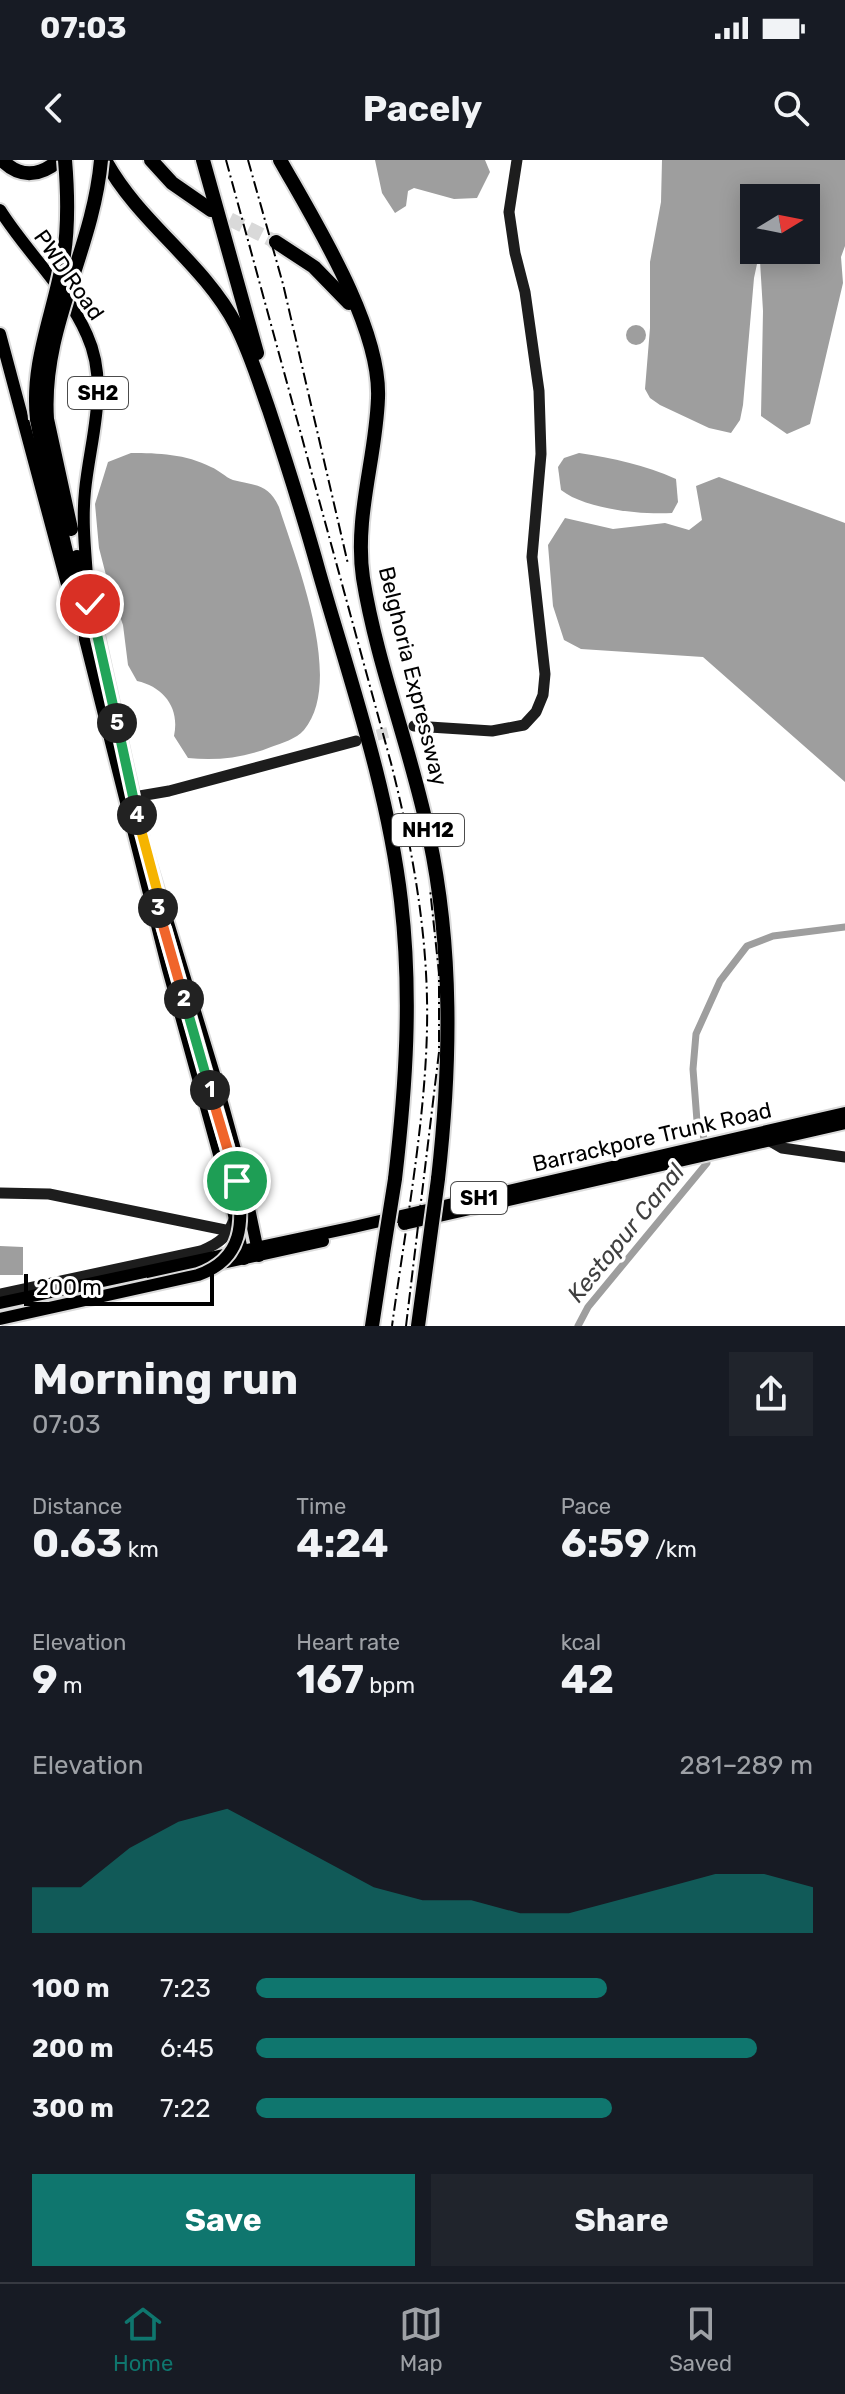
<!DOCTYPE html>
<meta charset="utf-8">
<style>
:root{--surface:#171b24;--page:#20242c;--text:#f1f3f6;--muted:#9ea1a6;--line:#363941;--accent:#0f766e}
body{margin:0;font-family:Rubik,sans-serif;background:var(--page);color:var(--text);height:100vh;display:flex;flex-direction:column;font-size:30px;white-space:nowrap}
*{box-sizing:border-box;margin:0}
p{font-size:26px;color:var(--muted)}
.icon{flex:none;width:44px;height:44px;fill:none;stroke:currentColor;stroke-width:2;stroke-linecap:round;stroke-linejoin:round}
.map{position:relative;height:1166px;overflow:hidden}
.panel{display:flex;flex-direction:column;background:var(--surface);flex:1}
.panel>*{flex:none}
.needle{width:52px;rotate:80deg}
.buttons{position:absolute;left:740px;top:24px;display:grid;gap:16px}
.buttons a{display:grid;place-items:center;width:80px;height:80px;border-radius:0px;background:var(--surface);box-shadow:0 4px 20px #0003;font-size:40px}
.scale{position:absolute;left:24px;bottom:20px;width:190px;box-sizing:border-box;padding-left:8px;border:4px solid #000;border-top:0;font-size:22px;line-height:28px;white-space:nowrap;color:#000;-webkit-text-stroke:6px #fff;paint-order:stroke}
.pin{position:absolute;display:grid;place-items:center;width:68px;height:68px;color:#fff;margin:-34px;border:4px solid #fff;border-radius:50%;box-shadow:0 2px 8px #0007}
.km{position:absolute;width:40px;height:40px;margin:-20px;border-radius:50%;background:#222;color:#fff;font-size:22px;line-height:40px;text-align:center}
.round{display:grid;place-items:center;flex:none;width:84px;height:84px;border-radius:0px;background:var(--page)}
.head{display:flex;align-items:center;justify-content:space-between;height:136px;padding:0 32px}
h1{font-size:44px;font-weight:700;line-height:60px}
.metrics{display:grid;grid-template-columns:repeat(3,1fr);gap:12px;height:136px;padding:8px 32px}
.metrics div{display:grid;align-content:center}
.metrics b{font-size:40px;font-weight:700}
.metrics small{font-size:22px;font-weight:400}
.metrics p{font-size:22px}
.chart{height:224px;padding:16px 32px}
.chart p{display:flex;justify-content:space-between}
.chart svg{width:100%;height:144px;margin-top:8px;fill:var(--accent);opacity:.7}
.cta{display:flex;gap:16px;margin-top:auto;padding:16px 32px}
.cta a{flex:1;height:92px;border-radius:0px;background:var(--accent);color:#fff;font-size:32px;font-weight:700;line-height:92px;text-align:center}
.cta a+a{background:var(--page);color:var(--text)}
ul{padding:0 32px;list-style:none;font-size:26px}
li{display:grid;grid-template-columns:128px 96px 1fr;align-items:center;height:60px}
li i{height:20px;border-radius:10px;background:var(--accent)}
.status{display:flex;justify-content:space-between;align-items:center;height:56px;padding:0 40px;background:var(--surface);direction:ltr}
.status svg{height:22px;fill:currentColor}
header{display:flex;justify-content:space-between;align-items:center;height:104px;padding:0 32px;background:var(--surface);font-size:36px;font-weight:700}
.dock{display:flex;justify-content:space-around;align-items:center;height:112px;border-top:2px solid var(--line);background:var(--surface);font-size:22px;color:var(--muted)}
.dock a{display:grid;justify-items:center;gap:4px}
.dock .active{color:var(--accent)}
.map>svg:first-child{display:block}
.water{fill:#9e9e9e;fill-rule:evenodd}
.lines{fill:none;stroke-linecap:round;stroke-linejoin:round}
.canal{stroke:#9e9e9e;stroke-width:7}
.secondary-tunnel{stroke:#d9d9d9;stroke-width:11;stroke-dasharray:11 5.5;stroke-linecap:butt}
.highway-tunnel{stroke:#d9d9d9;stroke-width:14;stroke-dasharray:14 7;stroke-linecap:butt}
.primary-casing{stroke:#dbdbdb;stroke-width:16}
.highway-casing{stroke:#dbdbdb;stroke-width:18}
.secondary{stroke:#1d1d1d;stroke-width:11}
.primary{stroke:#000;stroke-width:12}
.highway{stroke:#000;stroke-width:14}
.rail{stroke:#000;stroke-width:2;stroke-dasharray:12 4 2 4;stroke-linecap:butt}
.primary-bridge-casing{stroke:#dbdbdb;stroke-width:16;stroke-linecap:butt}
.highway-bridge-casing{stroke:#dbdbdb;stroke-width:18;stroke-linecap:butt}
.primary-bridge{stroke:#000;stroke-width:12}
.highway-bridge{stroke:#000;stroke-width:14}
.split-1-casing{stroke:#fff;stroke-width:16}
.split-2-casing{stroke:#fff;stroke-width:16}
.split-3-casing{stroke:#fff;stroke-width:16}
.split-4-casing{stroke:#fff;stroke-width:16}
.split-5-casing{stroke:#fff;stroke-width:16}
.split-6-casing{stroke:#fff;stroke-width:16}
.split-7-casing{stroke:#fff;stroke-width:16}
.split-1{stroke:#f0652b;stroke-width:10}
.split-2{stroke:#22a559;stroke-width:10}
.split-3{stroke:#f0652b;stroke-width:10}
.split-4{stroke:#f5b400;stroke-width:10}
.split-5{stroke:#22a559;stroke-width:10}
.split-6{stroke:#22a559;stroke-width:10}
.split-7{stroke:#f5b400;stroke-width:10}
.labels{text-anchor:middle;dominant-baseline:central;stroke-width:7;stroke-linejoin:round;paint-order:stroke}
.shield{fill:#fff;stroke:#4c4c4c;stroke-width:2}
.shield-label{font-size:20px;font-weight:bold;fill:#000}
.street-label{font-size:22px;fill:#000;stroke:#fff}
.water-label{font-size:24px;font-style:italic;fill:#3f3f3f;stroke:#fff}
</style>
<div class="status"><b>07:03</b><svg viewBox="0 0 49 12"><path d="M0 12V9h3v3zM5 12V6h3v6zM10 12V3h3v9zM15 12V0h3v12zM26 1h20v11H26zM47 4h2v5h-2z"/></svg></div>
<header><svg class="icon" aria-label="back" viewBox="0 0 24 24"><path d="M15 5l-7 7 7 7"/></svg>Pacely<svg class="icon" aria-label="search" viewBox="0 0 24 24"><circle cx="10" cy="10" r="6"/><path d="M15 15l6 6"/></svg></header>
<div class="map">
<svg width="845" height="1166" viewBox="0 0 845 1166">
<rect width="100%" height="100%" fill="#fff"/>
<!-- water -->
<g class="water">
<polygon points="375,0 485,0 490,12 477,38 454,39 414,28 408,31 406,46 395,53 382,33"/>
<path d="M662,0H845V86L841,97L843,123L810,264L787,274L761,256L763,151L760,101L757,104L754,118L743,245L740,260L731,273L709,268L660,245L650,238L645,229L650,168V102L661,42ZM754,38H806V90H754Z"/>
<circle cx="636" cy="175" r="10"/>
<path d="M131,293C158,293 186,294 211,307C219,310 225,317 233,320C255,326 268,323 279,347C296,401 345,521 304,570C296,579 282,583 271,587C244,598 216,601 188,598L174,576C180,548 164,527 137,521L128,505L123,465L108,423L99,388L95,344L108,302Z"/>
<path d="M579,293C613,298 645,305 676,319L678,342L672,353C641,355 585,349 561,330L558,307L564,298Z"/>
<polygon points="719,317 845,363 845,622 703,497 581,489 564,480 553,446 548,385 565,358 613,369 665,363 689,370 702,360 696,326"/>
<polygon points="0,1086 23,1087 23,1115 0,1115"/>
</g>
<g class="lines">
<!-- canal -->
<polyline class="canal" points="578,1166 588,1147 707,1003 703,973 697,961 693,909 696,874 720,821 747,786 773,776 845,767"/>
<!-- secondary-tunnel -->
<polyline class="secondary-tunnel" points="361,579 406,568"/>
<!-- highway-tunnel -->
<polyline class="highway-tunnel" points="211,50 276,82"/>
<!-- primary casing -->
<g class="primary-casing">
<g id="primary">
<path d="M0,50C27,93 67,129 87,175C110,225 90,279 85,331C82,360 85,388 87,416"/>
<polyline points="0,174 76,458"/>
<polyline points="89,435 144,684 215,917 242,1015 259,1096"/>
<polyline points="85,479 168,809 226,1020 244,1099"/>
<polyline points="404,1064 845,963"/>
<polyline points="153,1118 323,1081"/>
<polyline points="0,1143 354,1067 845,953"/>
</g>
</g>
<!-- highway casing -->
<g class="highway-casing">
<g id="highway">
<path d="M2,0C20,19 41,16 59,0"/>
<path d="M105,0C139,63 203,102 236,165C250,192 259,222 269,250C287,304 304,358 319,412C350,520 388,629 401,741C412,835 406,925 395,1019"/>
<polyline points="151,0 172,23 211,50"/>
<polyline points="203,0 257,193"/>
<path d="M280,0C315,62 381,167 378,238C376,298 354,357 363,418C377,505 411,589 429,676C453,789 451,904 438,1019"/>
<polyline points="276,82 314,107 349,143"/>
<polyline points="37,259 46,308 88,484"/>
<polyline points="47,259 71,369"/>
<polyline points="77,397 90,444"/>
<polyline points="372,1166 383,1094"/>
</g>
</g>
<!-- secondary -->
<g class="secondary">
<polyline points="414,566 492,571 524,565 536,552 543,535 545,514 532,397 541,294 539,231 525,132 515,93 509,52 517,0"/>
<polyline points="128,638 169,631 356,581"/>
<polyline points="765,978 782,988 845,997"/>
<polyline points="0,1033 49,1034 230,1071"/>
<path d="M0,1134L201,1091C220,1083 228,1077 235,1057"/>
</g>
<!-- primary -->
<use href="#primary" class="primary"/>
<!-- highway -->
<use href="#highway" class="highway"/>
<!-- rail -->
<g class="rail">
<path d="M226,0L391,603C413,690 429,779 427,869C425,965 405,1070 392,1166"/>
<polyline points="248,0 283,124 348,404"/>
<polyline points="406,1166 439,892 439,813 430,729"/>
</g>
<!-- primary-bridge casing -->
<g class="primary-bridge-casing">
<path id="primary-bridge" d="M0,1159L198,1115C244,1099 244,1061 237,1021L164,768"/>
</g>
<!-- highway-bridge casing -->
<g class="highway-bridge-casing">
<g id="highway-bridge">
<path d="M37,259C31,205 52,158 62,106C69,71 68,35 65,0"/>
<path d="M47,259C41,167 93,91 101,0"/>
<polyline points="383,1094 395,1019"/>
<polyline points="418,1166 438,1019"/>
</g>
</g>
<!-- primary-bridge -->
<use href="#primary-bridge" class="primary-bridge"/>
<!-- highway-bridge -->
<use href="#highway-bridge" class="highway-bridge"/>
</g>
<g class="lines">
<!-- split-1 casing -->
<g class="split-1-casing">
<polyline id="split-1" points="210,930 237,1021"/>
</g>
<!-- split-2 casing -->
<g class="split-2-casing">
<polyline id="split-2" points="184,839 210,930"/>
</g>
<!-- split-3 casing -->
<g class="split-3-casing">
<polyline id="split-3" points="158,748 184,839"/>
</g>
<!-- split-4 casing -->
<g class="split-4-casing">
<polyline id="split-4" points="137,655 157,730 158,748"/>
</g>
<!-- split-5 casing -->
<g class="split-5-casing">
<polyline id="split-5" points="117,563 137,655"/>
</g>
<!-- split-6 casing -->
<g class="split-6-casing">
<polyline id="split-6" points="96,470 117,563"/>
</g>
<!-- split-7 casing -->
<g class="split-7-casing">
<polyline id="split-7" points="90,444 96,470"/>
</g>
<!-- split-1 -->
<use href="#split-1" class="split-1"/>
<!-- split-2 -->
<use href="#split-2" class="split-2"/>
<!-- split-3 -->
<use href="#split-3" class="split-3"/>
<!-- split-4 -->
<use href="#split-4" class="split-4"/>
<!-- split-5 -->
<use href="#split-5" class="split-5"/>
<!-- split-6 -->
<use href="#split-6" class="split-6"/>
<!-- split-7 -->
<use href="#split-7" class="split-7"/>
</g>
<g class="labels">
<!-- shield labels -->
<g class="shield">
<rect x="68" y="217" width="60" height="32" rx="6"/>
<rect x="392" y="654" width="72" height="32" rx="6"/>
<rect x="451" y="1022" width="56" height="32" rx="6"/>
</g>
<g class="shield-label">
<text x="98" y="233">SH2</text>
<text x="428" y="670">NH12</text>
<text x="479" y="1038">SH1</text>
</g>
<!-- street labels -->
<g class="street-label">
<text transform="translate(69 115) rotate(55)">PWD Road</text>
<text transform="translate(413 516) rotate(76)">Belghoria Expressway</text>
<text transform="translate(652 977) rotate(-13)">Barrackpore Trunk Road</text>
</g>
<!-- water labels -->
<g class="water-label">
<text transform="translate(626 1073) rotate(-51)">Kestopur Canal</text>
</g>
</g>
</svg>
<div class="buttons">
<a><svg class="needle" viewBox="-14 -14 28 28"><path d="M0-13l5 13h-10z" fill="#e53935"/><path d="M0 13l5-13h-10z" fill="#9ea1a6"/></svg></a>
</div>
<div class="scale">200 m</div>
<div class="pin" style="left:237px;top:1021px;background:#1e9e55"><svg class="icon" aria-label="arrive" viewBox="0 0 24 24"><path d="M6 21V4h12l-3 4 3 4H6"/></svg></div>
<div class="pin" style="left:90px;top:444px;background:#d93025"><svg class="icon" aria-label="check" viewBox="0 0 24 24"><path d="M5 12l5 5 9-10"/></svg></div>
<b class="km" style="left:210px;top:930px">1</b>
<b class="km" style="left:184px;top:839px">2</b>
<b class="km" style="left:158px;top:748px">3</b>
<b class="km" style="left:137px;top:655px">4</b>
<b class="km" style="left:117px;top:563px">5</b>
</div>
<section class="panel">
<div class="head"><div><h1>Morning run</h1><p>07:03</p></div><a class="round"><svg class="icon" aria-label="share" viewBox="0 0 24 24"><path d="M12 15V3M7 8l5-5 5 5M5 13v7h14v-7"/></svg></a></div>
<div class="metrics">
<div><p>Distance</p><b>0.63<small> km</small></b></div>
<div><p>Time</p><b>4:24</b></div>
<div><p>Pace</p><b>6:59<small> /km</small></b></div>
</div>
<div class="metrics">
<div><p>Elevation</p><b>9<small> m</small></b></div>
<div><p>Heart rate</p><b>167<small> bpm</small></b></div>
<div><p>kcal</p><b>42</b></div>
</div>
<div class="chart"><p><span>Elevation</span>281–289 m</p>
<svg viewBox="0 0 160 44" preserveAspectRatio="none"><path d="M0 44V30L10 30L20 18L30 10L40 6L50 14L60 22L70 30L80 34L90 34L100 38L110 38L120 34L130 30L140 26L150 26L160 30V44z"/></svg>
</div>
<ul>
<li><b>100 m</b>7:23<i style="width:63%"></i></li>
<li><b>200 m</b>6:45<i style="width:90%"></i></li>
<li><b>300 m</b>7:22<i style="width:64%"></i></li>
</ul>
<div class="cta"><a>Save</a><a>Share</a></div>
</section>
<nav class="dock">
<a class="active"><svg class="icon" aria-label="home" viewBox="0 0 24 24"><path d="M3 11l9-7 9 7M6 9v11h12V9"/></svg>Home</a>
<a><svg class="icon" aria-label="map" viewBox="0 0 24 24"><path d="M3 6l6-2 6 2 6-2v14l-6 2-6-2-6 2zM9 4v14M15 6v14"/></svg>Map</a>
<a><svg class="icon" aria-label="saved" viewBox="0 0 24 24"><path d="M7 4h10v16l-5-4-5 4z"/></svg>Saved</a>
</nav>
